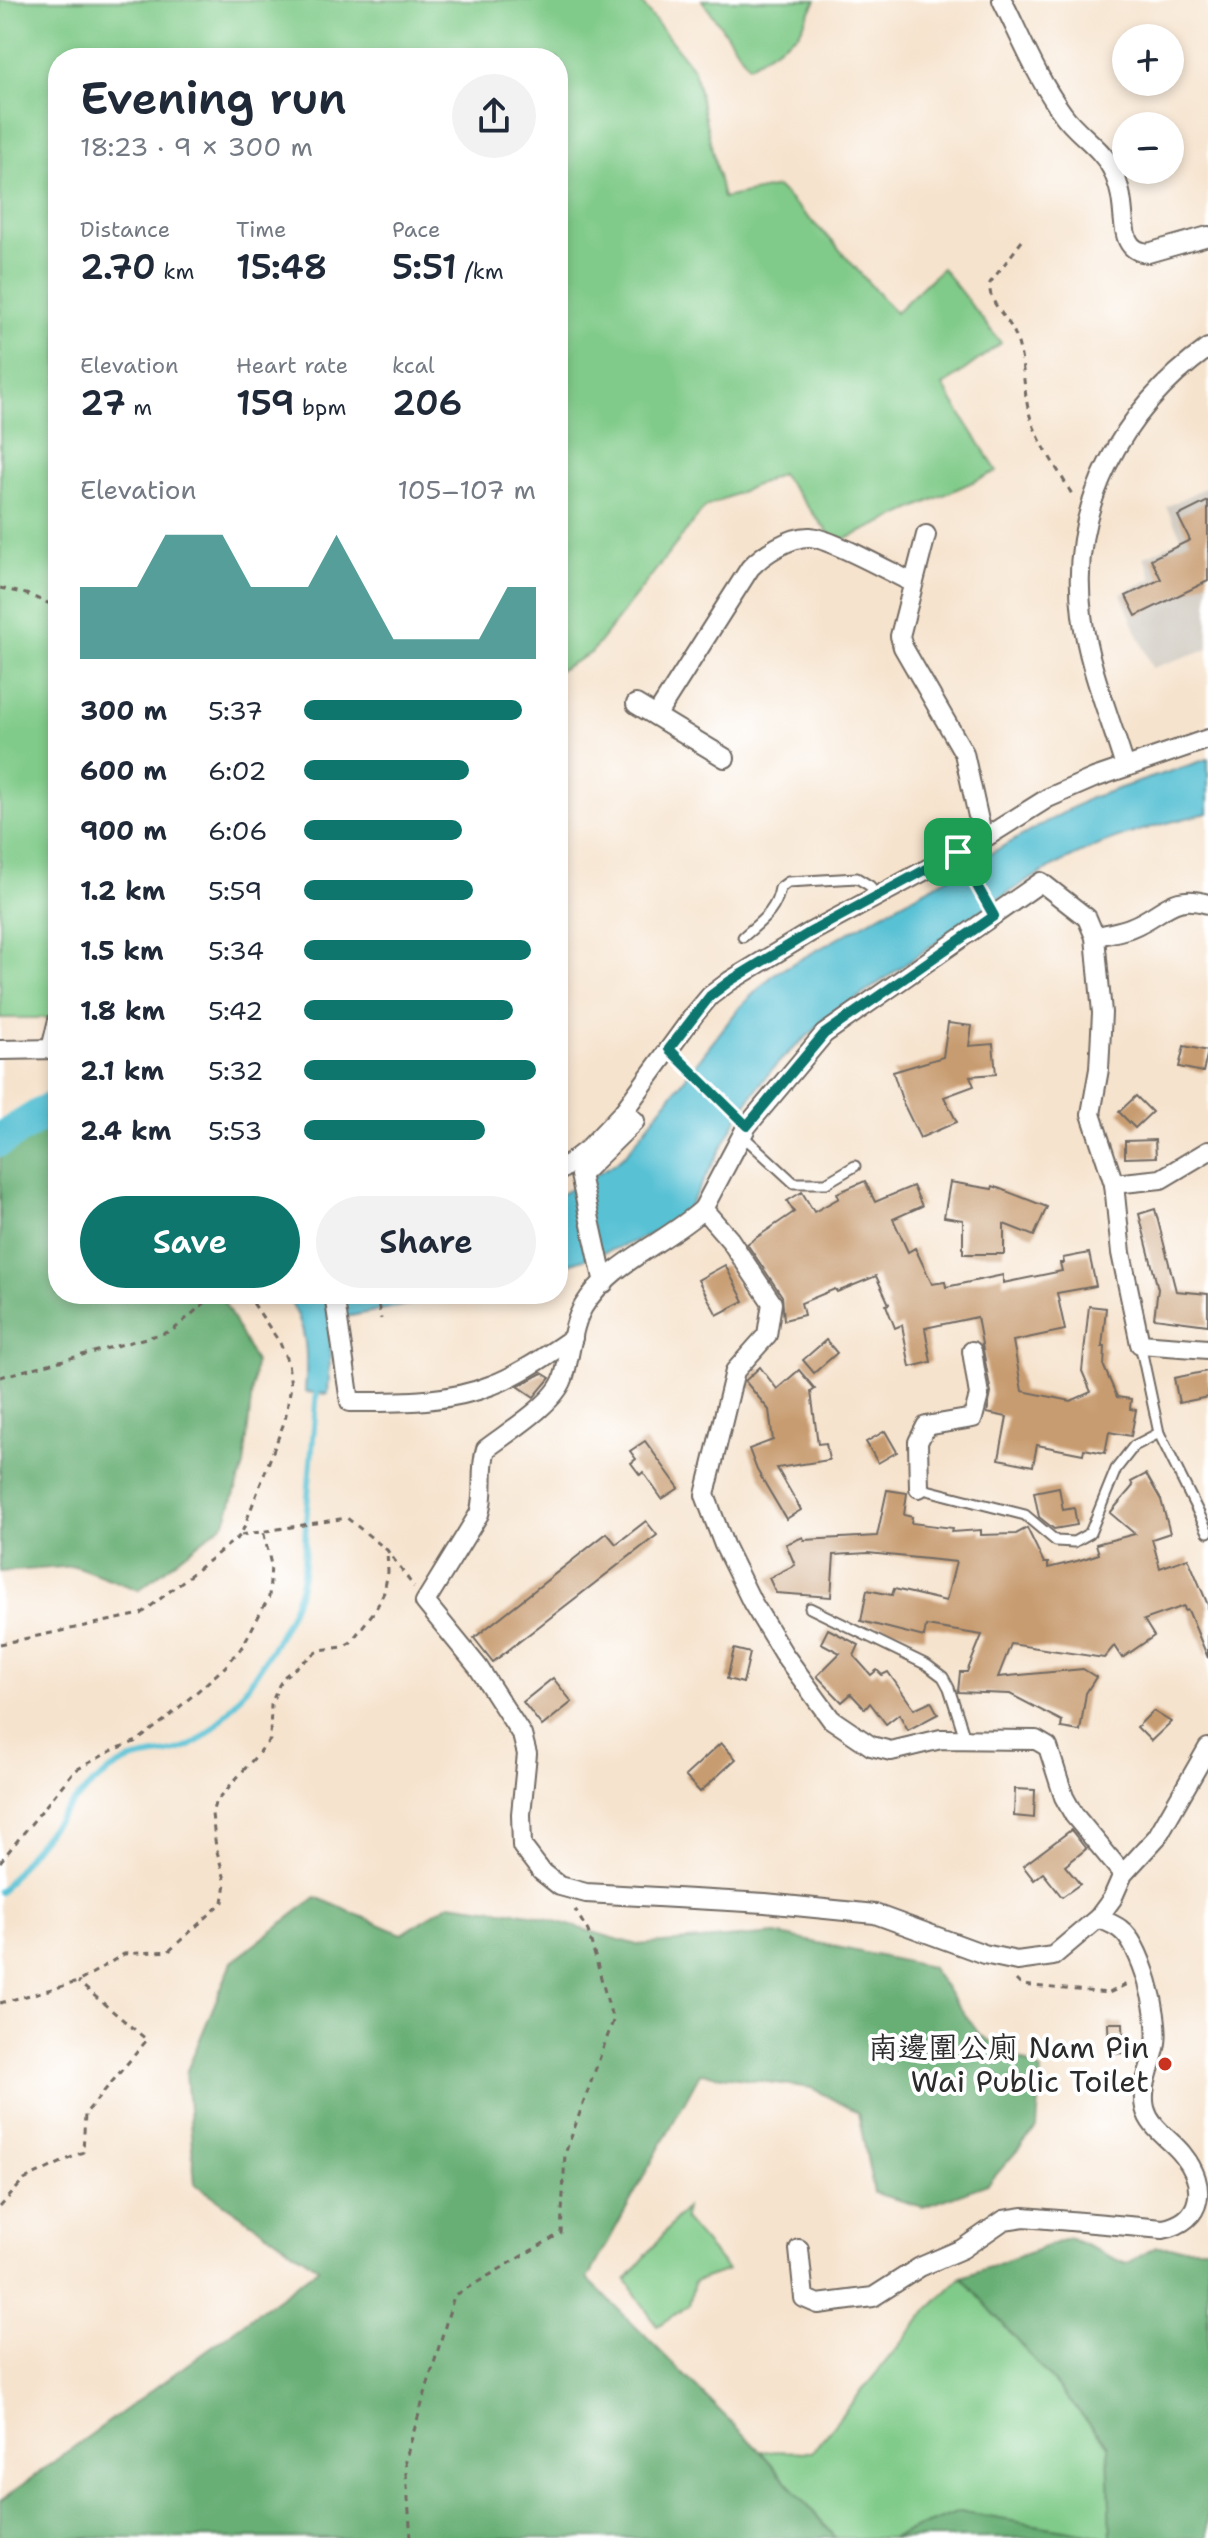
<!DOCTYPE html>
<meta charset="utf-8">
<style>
:root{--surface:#fff;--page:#f2f2f3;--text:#1f2937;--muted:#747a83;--accent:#0f766e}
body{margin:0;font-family:"Shantell Sans","LXGW WenKai TC",sans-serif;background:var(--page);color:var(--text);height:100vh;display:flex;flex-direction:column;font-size:30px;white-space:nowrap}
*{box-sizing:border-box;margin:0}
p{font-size:26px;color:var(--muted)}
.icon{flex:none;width:44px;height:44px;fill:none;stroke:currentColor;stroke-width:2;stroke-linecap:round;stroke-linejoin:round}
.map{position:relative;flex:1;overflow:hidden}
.panel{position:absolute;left:48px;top:48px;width:520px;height:1256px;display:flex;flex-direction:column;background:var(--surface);border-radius:32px;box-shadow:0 4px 12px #0003}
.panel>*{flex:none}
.buttons{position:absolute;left:1112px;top:24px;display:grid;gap:16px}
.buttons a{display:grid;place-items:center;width:72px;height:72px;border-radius:50%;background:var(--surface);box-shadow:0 4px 12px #0003;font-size:40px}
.pin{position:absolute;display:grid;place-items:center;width:68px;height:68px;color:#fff;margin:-34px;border-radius:16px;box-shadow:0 4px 12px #0006}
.round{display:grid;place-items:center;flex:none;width:84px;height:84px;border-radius:42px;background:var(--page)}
.summary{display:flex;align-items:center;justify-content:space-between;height:136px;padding:0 32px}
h1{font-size:44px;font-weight:600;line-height:60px}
.stats{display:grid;grid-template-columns:repeat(3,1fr);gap:12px;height:136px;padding:8px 32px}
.stats div{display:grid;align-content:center}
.stats b{font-size:34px;font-weight:600}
.stats small{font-size:22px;font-weight:400}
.stats p{font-size:22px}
.chart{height:224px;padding:16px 32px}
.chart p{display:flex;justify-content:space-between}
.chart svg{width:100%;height:144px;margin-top:8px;fill:var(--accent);opacity:.7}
.button{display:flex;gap:16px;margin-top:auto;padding:16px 32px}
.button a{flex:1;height:92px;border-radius:48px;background:var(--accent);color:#fff;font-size:32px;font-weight:600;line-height:92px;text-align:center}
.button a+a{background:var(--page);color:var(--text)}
ul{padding:0 32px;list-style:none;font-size:26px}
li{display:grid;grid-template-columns:128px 96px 1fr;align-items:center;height:60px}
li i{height:20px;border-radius:10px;background:var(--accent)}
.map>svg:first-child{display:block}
.industrial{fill:#c9c3b8}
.green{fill:#80cb89;stroke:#567b5a;stroke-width:2}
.forest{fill:#68af75;stroke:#4a6d50;stroke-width:2}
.water{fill:#58c1d4;stroke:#427680;stroke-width:2}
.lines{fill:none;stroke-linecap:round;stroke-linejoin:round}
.stream{stroke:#58c1d4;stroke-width:6}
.river{stroke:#58c1d4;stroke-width:34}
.building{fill:#c89c71}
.service-casing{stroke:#726b64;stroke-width:13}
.minor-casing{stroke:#726b64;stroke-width:22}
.path{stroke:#726b64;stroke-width:3;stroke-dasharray:6 6;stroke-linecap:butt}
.service{stroke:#fff;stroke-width:9}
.minor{stroke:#fff;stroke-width:18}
.route-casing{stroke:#fff;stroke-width:16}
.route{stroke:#0f766e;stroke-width:10}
.poi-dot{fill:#c8321e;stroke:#fff;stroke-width:3}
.labels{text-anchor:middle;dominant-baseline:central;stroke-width:8;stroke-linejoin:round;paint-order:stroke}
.poi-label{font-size:30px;fill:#2b2b2b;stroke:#fff;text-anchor:end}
</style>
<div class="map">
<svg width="1208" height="2538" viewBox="0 0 1208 2538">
<rect width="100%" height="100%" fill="#fff"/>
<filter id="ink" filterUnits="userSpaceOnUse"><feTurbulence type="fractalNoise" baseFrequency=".0125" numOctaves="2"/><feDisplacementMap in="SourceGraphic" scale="16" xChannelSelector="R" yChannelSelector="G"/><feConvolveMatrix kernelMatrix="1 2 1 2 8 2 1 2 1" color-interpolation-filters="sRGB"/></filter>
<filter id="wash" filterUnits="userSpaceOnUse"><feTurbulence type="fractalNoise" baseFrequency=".006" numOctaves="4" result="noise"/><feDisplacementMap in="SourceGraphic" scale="32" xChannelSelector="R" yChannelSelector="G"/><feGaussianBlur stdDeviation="1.8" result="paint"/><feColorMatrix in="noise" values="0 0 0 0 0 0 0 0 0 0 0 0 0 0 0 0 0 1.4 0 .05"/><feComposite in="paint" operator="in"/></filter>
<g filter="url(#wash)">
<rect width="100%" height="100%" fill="#f6e3cd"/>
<!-- industrial -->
<polygon class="industrial" points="1208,486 1208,649 1152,668 1121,594 1153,578 1144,557 1182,538 1166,507"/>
<!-- green -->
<g class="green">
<polygon points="0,0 639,0 694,70 723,198 777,187 832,241 895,313 942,268 1001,343 943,386 997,471 837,543 781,474 705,507 591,653 558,671 558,58 58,58 58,1018 0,1018"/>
<polygon points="702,0 816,0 799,33 749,66"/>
<polygon points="685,2208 684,2219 728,2270 694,2282 689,2305 657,2326 626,2280"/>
<polygon points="962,2277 1108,2445 1111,2538 959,2512 891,2538 836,2538 760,2451 812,2452 928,2310"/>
</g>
<!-- forest -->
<g class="forest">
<polygon points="58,1094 58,1294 220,1294 255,1362 244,1466 225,1522 139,1590 75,1566 0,1572 0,1131"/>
<polygon points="316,1897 402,1934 450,1903 531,1914 637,1945 776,1934 930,1967 980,2035 1041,2071 1037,2128 988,2184 923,2207 874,2193 858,2113 812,2088 700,2073 588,2279 760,2451 836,2538 0,2538 0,2501 319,2268 195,2184 186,2073 232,1962"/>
<polygon points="1069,2238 1126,2264 1156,2247 1208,2247 1208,2538 891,2538 959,2512 1111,2538 1108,2445 962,2277"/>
</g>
<!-- water -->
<g class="water">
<path d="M1208,759V813C1168,822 1129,832 1092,848C1021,878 958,927 896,971C853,1001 797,1038 764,1079C731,1120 713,1171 683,1215C646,1242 602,1253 558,1267V1196L614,1164L625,1155L740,1007L774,974L1090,798Z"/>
<path d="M285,1294H327L331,1342L328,1394L305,1392C308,1357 308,1323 285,1294Z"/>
<polygon points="341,1294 462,1294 345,1317"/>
</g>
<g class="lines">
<!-- stream -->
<path class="stream" d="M0,1892C33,1852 75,1789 120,1765C143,1752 173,1758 195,1743C232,1719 288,1630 300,1588C306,1568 304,1543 306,1522C309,1477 314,1433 317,1388"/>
<!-- river -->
<polyline class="river" points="0,1140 58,1104"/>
</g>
<g id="blocks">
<!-- building -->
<g class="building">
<polygon points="1208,501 1208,581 1136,616 1126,596 1161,579 1151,559 1190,540 1178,516"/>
<polygon points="948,1023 972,1026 969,1046 993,1044 996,1074 970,1076 974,1086 944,1097 957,1122 920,1138 903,1103 893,1072 943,1057"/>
<polygon points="1184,1046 1208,1051 1203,1072 1179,1067"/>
<polygon points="1136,1096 1152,1112 1135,1128 1119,1112"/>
<polygon points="1155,1140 1156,1157 1125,1158 1125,1141"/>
<polygon points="865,1181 875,1202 913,1186 922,1206 893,1219 908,1252 915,1248 932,1284 945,1282 946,1287 1003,1275 1003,1283 1062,1271 1060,1263 1064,1263 1063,1258 1089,1253 1096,1286 1057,1293 1065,1330 1013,1341 1022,1391 1071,1401 1091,1392 1082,1371 1089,1306 1106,1308 1102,1347 1105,1347 1104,1367 1117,1397 1131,1399 1130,1409 1136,1410 1131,1436 1109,1432 1105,1453 1084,1449 1083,1454 1037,1445 1033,1466 999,1459 1007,1417 987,1413 991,1393 977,1317 925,1328 931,1362 910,1367 902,1325 895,1328 886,1305 889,1304 876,1276 837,1292 835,1289 801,1303 804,1315 784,1320 782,1296 747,1244 794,1212 787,1201 802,1192 814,1212 839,1198 837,1193"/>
<polygon points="950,1182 992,1189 993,1186 1047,1207 1034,1236 1004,1224 1004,1254 963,1254 963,1220 944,1217"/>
<polygon points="1155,1209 1176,1291 1208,1294 1208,1325 1154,1318 1158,1289 1139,1214"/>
<polygon points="725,1265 744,1301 717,1315 698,1280"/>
<polygon points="826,1340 837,1353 814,1373 803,1360"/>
<polygon points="760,1367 777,1389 799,1370 815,1389 811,1392 818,1444 826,1443 829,1460 777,1468 801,1510 786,1519 757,1470 749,1449 773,1440 769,1410 745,1381"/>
<polygon points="1208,1371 1208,1397 1179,1403 1174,1378"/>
<polygon points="542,1373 550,1378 534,1397 518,1386"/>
<polygon points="885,1431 897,1452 878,1463 866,1442"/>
<polygon points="645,1441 679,1488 662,1499 643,1472 640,1475 631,1463 636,1459 630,1451"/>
<polygon points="1146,1474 1161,1500 1170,1533 1152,1539 1160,1568 1188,1558 1208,1605 1208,1658 1188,1610 1185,1611 1184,1606 1144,1620 1154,1636 1122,1658 1114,1646 1104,1658 1011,1644 998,1677 1083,1669 1096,1677 1086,1693 1080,1731 1061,1728 1062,1721 1010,1694 958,1692 960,1672 967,1672 982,1635 926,1626 924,1637 861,1621 867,1590 892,1595 894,1589 946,1601 956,1562 868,1553 834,1555 831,1597 776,1593 769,1578 795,1565 786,1544 803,1537 804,1540 877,1536 887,1490 907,1493 904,1515 912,1517 911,1523 953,1528 952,1532 981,1530 981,1535 1016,1534 1027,1528 1044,1563 1048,1563 1048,1568 1077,1561 1099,1554 1096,1544 1135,1534 1110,1513 1133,1486 1131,1482"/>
<polygon points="1059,1487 1063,1510 1074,1508 1077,1525 1054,1529 1039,1517 1034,1492"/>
<polygon points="646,1521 657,1535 493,1662 474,1638 607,1533 616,1544"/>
<polygon points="828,1629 859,1645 854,1656 871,1675 877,1670 882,1675 888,1672 914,1709 931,1701 938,1714 908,1730 899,1714 886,1724 870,1703 865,1709 851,1694 842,1702 817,1676 840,1653 821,1643"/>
<polygon points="734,1649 750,1653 743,1683 727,1679"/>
<polygon points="553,1678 572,1702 542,1726 523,1702"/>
<polygon points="1153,1711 1171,1722 1151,1741 1137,1727"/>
<polygon points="721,1743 736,1759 700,1792 685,1776"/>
<polygon points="1015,1789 1035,1790 1034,1818 1014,1816"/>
<polygon points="1071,1830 1086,1849 1065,1866 1080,1884 1062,1897 1043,1873 1034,1880 1023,1866"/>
<polygon points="1108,2023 1123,2023 1124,2053 1109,2054"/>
</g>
</g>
</g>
<g filter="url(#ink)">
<use href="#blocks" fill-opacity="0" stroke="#726b64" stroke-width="2"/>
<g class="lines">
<!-- service casing -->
<g class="service-casing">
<g id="service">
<path d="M743,937C761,921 776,912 780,888L788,882L857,878L870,886L875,897"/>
<polyline points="742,1135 794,1183 826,1183 855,1166"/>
<polyline points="1140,1344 1159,1433 1208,1532"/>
<polyline points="919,1488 1025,1515 1056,1541 1074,1542 1090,1533 1116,1469 1134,1446 1159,1433"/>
<polyline points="810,1608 927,1665 943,1677 949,1688 965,1738"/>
</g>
</g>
<!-- minor casing -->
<g class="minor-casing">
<g id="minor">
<path d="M1002,0C1021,38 1038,80 1063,114C1077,134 1101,147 1112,169C1117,180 1121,193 1122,204C1125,224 1121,251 1148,253L1208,236"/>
<polyline points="926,535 900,636 903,647 964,753 983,839"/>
<polyline points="636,704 725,758"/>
<path d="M656,716L750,568C763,554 791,536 810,537C832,539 890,572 913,583"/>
<path d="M1125,767C1110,717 1088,666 1082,615C1068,507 1122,410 1208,348"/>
<path d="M1095,937C1107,933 1121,932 1132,927C1163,915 1172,892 1208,904"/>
<polyline points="51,1049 58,1020"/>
<polyline points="0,1050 58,1049"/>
<polyline points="558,1172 588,1149 623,1112 694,1015 710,996 730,981 809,933 983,839 1048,798 1094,778 1208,739"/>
<polyline points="1114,1184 1161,1179 1208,1151"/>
<polyline points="703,1209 747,1126 824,1034 1041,882 1087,918 1095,937 1102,1013 1099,1069 1091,1114 1114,1184 1121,1253 1140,1344 1208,1349"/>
<polyline points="604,1283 580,1175 635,1121 623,1112"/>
<path d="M334,1294L350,1402C397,1402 448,1403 492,1385C521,1374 547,1355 573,1338"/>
<polyline points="919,1488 918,1442 926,1426 973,1418 979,1395 972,1351"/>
<path d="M1123,1874L1074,1815L1064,1797L1048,1747L1036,1740L941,1739L891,1751L871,1746L831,1719L783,1653L752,1602L724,1545L705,1495L735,1371L767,1335L772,1303L730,1240L703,1209C666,1243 610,1262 583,1307C571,1328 571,1356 563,1379C554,1404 508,1432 486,1449C479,1471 486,1493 479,1514L425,1602L478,1667L522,1735L527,1754L521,1814L522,1846L541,1871L560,1886L586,1893L765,1903L875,1914L984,1954L1017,1961L1053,1956L1098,1918L1112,1899L1123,1874L1157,1837L1208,1748"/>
<path d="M799,2249L804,2298L818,2304L873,2297L920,2267L962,2249L1004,2220L1024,2217L1163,2229C1204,2221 1207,2185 1183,2155C1171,2139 1150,2129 1145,2108C1140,2086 1153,2064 1156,2043C1160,2016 1142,1945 1120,1929C1114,1924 1105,1921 1098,1918"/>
</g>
</g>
<!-- path -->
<g class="path">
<path d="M1022,241L990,283C987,304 1010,318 1016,337C1026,365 1022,395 1032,422C1042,448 1061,474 1074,498"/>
<polyline points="0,588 26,594 58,607"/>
<polyline points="968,869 984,898"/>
<polyline points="683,1063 735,1114"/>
<polyline points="376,1294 381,1319"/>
<polyline points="0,1377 172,1331 215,1294"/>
<polyline points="241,1535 347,1518 387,1550 414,1587"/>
<polyline points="0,1644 141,1614 241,1535 285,1420 291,1386 288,1363 280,1343 247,1294"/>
<polyline points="0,1862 74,1771 113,1750 137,1741 166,1719 225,1667 242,1647 269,1597 271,1565 263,1530"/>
<polyline points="1016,1980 1021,1985 1109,1993 1127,1984"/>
<polyline points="0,2003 78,1982 124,1954 169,1951 223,1902 226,1883 216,1848 212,1814 215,1803 270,1740 271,1704 279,1685 285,1676 319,1650 343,1647 351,1642 376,1609 384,1592 388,1572 387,1550"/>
<polyline points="0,2207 24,2180 83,2152 85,2114 147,2040 78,1982"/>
<polyline points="411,2538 405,2461 454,2296 561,2233 565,2154 613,2021 588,1931 575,1910"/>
</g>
<!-- service -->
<use href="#service" class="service"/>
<!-- minor -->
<use href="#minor" class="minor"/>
</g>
</g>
<g class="lines" filter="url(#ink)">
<!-- route casing -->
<g class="route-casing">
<polygon id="route" points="958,852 994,916 824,1034 747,1126 669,1049 710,996 730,981 809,933"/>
</g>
<!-- route -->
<use href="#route" class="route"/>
</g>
<!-- markers -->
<circle class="poi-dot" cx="1165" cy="2064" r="8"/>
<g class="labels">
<!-- poi labels -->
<g class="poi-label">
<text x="1149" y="2047">南邊圍公廁 Nam Pin<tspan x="1149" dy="34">Wai Public Toilet</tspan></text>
</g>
</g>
</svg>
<div class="buttons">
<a>+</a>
<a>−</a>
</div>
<div class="pin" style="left:958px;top:852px;background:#1e9e55"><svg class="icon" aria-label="arrive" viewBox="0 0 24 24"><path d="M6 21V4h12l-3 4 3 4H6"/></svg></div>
<section class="panel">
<div class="summary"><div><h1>Evening run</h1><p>18:23 · 9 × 300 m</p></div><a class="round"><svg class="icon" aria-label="share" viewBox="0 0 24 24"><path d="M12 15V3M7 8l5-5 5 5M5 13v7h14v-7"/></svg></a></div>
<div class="stats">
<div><p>Distance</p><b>2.70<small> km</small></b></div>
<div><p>Time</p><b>15:48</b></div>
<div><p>Pace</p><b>5:51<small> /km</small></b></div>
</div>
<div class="stats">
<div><p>Elevation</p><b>27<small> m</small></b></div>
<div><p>Heart rate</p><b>159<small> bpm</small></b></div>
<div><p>kcal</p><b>206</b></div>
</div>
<div class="chart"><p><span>Elevation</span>105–107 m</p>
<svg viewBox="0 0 160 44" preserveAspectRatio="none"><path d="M0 44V22L10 22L20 22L30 6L40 6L50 6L60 22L70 22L80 22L90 6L100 22L110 38L120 38L130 38L140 38L150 22L160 22V44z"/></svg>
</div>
<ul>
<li><b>300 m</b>5:37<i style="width:94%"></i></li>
<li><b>600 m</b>6:02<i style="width:71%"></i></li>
<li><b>900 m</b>6:06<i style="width:68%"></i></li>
<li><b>1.2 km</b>5:59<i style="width:73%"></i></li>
<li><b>1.5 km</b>5:34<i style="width:98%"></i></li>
<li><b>1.8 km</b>5:42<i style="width:90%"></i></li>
<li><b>2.1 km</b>5:32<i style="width:100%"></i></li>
<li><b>2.4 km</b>5:53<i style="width:78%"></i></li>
</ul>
<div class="button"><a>Save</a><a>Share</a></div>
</section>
</div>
